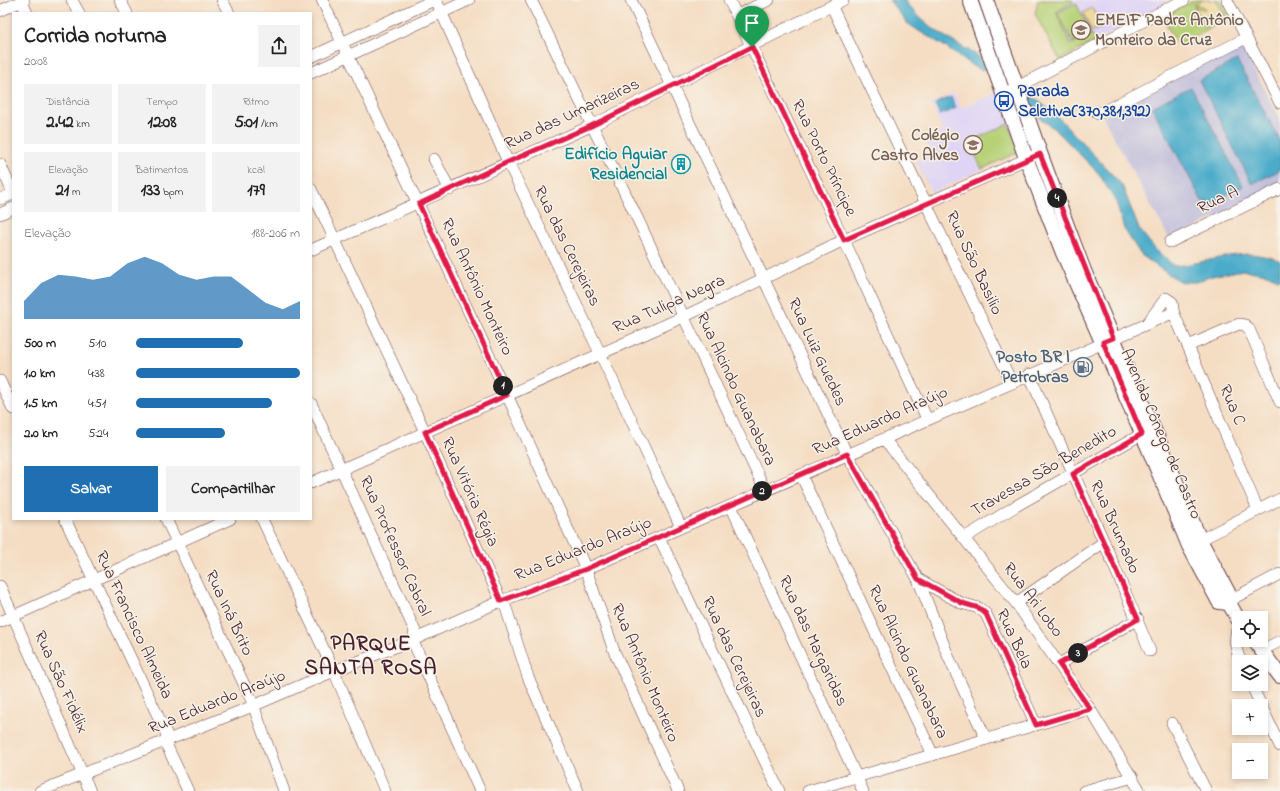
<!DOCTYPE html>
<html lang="pt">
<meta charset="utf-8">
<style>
:root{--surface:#fff;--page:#f2f2f2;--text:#222;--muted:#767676;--accent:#1f6fb2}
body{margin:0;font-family:"Indie Flower",sans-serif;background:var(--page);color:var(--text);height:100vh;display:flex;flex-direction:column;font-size:15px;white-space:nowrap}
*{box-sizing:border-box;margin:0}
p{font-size:13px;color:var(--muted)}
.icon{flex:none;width:22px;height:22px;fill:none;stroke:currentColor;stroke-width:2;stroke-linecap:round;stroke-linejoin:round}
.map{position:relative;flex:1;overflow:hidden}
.drawer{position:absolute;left:12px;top:12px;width:300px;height:508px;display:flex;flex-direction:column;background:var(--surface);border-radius:0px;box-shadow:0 2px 6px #0003}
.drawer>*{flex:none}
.buttons{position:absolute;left:1232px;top:611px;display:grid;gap:8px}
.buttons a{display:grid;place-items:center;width:36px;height:36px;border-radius:0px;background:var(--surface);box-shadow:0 2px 6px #0003;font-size:20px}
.pin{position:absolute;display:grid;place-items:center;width:34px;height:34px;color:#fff;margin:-41px -17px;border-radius:50% 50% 50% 0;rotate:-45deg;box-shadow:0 0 4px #0007}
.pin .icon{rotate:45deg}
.km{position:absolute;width:20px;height:20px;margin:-10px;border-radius:50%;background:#222;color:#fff;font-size:11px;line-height:20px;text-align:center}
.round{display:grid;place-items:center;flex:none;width:42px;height:42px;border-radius:0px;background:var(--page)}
.summary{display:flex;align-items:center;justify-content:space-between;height:68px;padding:0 12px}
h1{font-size:22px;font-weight:800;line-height:30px}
.figures{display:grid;grid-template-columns:repeat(3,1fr);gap:6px;height:68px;padding:4px 12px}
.figures div{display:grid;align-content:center;border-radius:0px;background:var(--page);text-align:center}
.figures b{font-size:17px;font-weight:800}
.figures small{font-size:11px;font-weight:400}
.figures p{font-size:11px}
.chart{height:112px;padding:8px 12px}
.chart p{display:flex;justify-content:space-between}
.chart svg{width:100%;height:72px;margin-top:4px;fill:var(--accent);opacity:.7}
.cta{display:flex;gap:8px;margin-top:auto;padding:8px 12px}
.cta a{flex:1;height:46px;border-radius:0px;background:var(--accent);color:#fff;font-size:16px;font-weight:800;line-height:46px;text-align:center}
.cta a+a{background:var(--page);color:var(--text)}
ul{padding:0 12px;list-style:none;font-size:13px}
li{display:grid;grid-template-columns:64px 48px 1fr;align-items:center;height:30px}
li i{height:10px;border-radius:5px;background:var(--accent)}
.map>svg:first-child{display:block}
.built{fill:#dfd4f5}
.industrial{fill:#c3c0db}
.green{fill:#b6d176;stroke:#807850}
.sand{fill:#eeda9e;stroke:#9c7c64}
.water{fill:#4bacca;stroke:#4a667a}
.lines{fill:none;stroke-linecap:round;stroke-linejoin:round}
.minor-casing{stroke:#643c42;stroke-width:12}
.major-casing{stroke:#643c42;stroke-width:16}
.minor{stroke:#fff;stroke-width:11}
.major{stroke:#fff;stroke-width:14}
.route-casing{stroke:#fff;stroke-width:8}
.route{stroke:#e11d48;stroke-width:5}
.labels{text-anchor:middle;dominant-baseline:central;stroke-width:3;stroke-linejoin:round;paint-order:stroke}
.education-label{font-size:17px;font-weight:bold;fill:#785e54;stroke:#f7f3e8;text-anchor:start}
.transit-label{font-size:17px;font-weight:bold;fill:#164399;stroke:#f7f3e8;text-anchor:start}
.street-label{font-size:17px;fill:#4a1f2b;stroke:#f7f3e8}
.culture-label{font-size:17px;font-weight:bold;fill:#0d838f;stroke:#f7f3e8;text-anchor:end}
.service-label{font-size:17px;font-weight:bold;fill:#4e5e75;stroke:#f7f3e8;text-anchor:end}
.district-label{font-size:21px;font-weight:bold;letter-spacing:1px;fill:#4a1f2b;stroke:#f7f3e8}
</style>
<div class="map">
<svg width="1280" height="791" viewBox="0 0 1280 791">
<rect width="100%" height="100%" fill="#f7f3e8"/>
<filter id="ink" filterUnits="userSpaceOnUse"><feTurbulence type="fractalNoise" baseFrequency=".025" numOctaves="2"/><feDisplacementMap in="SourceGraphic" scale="8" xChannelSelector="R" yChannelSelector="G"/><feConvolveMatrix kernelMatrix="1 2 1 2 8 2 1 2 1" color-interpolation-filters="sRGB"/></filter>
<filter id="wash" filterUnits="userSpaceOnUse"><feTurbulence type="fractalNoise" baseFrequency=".012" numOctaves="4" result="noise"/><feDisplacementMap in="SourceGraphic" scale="16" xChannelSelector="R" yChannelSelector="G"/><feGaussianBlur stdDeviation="0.9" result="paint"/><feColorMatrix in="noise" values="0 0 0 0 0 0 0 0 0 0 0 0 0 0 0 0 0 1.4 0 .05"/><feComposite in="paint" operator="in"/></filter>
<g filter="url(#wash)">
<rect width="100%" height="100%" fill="#f5ddc3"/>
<!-- built -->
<g class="built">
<polygon points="1038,0 1165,0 1166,2 1165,5 1060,60 1035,14"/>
<polygon points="999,91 1021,151 932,193 916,162 932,154 925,139 943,131 931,104 954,93 961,108"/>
</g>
<!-- industrial -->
<polygon class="industrial" points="1240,43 1280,119 1280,185 1170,240 1103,117 1121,108 1124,109 1133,104 1133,101"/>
<!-- green -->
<g class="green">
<polygon points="1038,0 1072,0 1073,2 1056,12 1071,44 1092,34 1096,41 1060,60 1035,14"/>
<polygon points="1195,0 1203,0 1195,5 1203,6 1205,9 1194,8 1200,16 1200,20 1204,26 1225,16 1216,0 1221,0 1230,17 1178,45 1162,17"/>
<polygon points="1076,3 1091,33 1073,42 1057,13"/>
<polygon points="1008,124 1020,151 982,169 969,142"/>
</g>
<!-- sand -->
<g class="sand">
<polygon points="1203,0 1216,0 1225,16 1213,22 1209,15 1200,20 1200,16 1194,8 1205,9 1203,6 1194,5"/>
<polygon points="1092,8 1102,28 1092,31 1083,13"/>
</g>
<!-- water -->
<g class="water">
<path d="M889,0H904C918,19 937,32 957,44C966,49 976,53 983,61C986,63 986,66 986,69L981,70L974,67L941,44L922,33L907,23Z"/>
<polygon points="1237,60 1280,141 1280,170 1252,184 1199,80"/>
<polygon points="1191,87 1243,186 1210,203 1202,201 1152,107"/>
<path d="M1024,93L1038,100L1059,118L1122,185L1139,229L1156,250L1174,266C1199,264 1223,255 1248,254C1257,254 1268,257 1277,259L1280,261V280L1267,274L1243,270L1212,276L1196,282H1182L1168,274L1141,255L1124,229L1116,202L1099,174L1058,132L1030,110Z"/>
<polygon points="951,97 956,108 940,115 935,104"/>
</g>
</g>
<g filter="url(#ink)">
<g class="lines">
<!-- minor casing -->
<g class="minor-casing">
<g id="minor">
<polyline points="21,0 27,13"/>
<polyline points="72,0 79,13"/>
<polyline points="120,0 127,13"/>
<polyline points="222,0 229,13"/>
<polyline points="322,0 483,342 586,569 614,651 678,791"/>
<polyline points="436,0 508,162 600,353 681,527"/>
<polyline points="531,0 641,226 765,490"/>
<polyline points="631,0 847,454 918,579 949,658 986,739"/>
<polyline points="729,0 844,240 927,419"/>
<polyline points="1227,0 1280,103"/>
<polyline points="832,7 1012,383"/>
<polyline points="0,11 24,0"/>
<polyline points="737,15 769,0"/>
<polyline points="311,57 434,0"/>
<polyline points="311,73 469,0"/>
<polyline points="1002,95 1184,0"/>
<polyline points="1098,114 1246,38"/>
<polyline points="434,159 450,190"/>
<polyline points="0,164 13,193"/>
<polyline points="311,189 425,432 501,601 506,608 528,677 578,791"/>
<polyline points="0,199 13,194"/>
<polyline points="0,214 13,208"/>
<polyline points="1170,242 1280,189"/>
<polyline points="311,250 591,126 843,0"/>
<polyline points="1148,322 1166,298 1172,302 1174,315"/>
<polyline points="1188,346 1239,324 1245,325 1249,329 1280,402"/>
<polyline points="1029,374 1104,542 1150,651"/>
<polyline points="0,381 13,409"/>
<polyline points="311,403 415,631 413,640 415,646 480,791"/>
<polyline points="884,439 1016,603 1090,709 1140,791"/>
<polyline points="801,475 933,755"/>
<polyline points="311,483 683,317 844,240 1033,156"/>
<polyline points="731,506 863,791"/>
<polyline points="65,519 166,733 167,746 188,791"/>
<polyline points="166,519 251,699 284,791"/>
<polyline points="262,519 334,671 385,791"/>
<polyline points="659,537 779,791"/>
<polyline points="964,538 1016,506 1142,434"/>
<polyline points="1200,540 1280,499"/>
<polyline points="918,579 961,603 979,608 986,614 1036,725"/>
<polyline points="0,586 90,791"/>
<polyline points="1016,603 1104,542"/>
<polyline points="1229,603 1236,597 1280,574"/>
<polyline points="0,622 230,519"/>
<path d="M1239,622C1234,637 1234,647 1241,662"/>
<polyline points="1262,650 1280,641"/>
<polyline points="1059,664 1138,619"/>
<polyline points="1251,684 1280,746"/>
<polyline points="1172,723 1206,791"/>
<polyline points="40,791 253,706 334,671 413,640 501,601 586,569 1170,314 1175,316 1188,346 1258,510"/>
<polyline points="808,791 1090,709"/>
<polyline points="1084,791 1133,777"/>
</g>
</g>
<!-- major casing -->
<g class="major-casing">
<g id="major">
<polyline points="970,0 1026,158 1063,253 1148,447 1189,546 1219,602 1229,603"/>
<polyline points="986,0 1040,153 1084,271 1113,338 1159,441 1200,540 1229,594 1229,603 1239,621"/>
<polyline points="1254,640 1280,676"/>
</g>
</g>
<!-- minor -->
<use href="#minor" class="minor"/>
<!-- major -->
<use href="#major" class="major"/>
</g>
</g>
<g class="lines" filter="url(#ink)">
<!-- route casing -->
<g class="route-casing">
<polygon id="route" points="752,47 844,240 1040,154 1113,338 1103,342 1142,434 1073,474 1138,619 1059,664 1090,709 1036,725 986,614 979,608 962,603 918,579 847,454 586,569 501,601 425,432 507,395 419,204 508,162 591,126"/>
</g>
<!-- route -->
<use href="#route" class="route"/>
</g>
<!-- icons -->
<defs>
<g id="school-ring" transform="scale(1)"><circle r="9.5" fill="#f7f3e8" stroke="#8d6e63" stroke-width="1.5"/><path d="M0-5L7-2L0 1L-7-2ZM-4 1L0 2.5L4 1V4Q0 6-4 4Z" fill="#8d6e63"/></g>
<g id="bus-ring" transform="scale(1)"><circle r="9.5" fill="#f7f3e8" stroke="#1a4fb4" stroke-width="1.5"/><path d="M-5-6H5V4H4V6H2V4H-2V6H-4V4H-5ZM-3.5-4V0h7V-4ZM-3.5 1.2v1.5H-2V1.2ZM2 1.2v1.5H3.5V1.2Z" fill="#1a4fb4"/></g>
<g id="building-ring" transform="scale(1)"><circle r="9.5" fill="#f7f3e8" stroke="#0f9aa8" stroke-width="1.5"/><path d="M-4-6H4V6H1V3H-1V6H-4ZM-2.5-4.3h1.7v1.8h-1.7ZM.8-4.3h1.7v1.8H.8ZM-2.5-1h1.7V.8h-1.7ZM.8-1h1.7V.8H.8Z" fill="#0f9aa8"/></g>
<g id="fuel-ring" transform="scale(1)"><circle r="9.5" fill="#f7f3e8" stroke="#5c6f8a" stroke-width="1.5"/><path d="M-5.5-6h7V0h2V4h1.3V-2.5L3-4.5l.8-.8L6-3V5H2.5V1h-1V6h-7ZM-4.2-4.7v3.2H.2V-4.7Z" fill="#5c6f8a"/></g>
</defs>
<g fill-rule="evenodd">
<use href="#school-ring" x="1081" y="30"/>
<use href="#bus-ring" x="1004" y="101"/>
<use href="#school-ring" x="973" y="145"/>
<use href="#building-ring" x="681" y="164"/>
<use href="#fuel-ring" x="1083" y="367"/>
</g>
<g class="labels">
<!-- education labels -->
<g class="education-label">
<text x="1095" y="20">EMEIF Padre Antônio<tspan x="1095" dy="20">Monteiro da Cruz</tspan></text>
<text x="959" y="135" text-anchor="end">Colégio<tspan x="959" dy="20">Castro Alves</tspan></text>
</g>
<!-- transit labels -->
<g class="transit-label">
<text x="1018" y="91">Parada<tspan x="1018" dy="20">Seletiva(370,381,392)</tspan></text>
</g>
<!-- street labels -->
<g class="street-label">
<text transform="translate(572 114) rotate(-25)">Rua das Umarizeiras</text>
<text transform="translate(824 158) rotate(64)">Rua Porto Príncipe</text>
<text transform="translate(1218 200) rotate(-26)">Rua A</text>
<text transform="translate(567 246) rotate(64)">Rua das Cerejeiras</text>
<text transform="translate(974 263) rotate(65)">Rua São Basilio</text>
<text transform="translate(477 287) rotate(65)">Rua Antônio Monteiro</text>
<text transform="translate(669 304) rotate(-24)">Rua Tulipa Negra</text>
<text transform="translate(817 352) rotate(65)">Rua Luiz Guedes</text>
<text transform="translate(736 389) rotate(65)">Rua Alcindo Guanabara</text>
<text transform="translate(1232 405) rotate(67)">Rua C</text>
<text transform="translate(880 421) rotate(-24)">Rua Eduardo Araújo</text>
<text transform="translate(1161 434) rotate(67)">Avenida Cônego de Castro</text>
<text transform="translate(1044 471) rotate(-30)">Travessa São Benedito</text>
<text transform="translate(470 492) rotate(66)">Rua Vitória Régia</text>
<text transform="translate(1115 527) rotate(66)">Rua Brumado</text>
<text transform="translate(395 546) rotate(66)">Rua Professor Cabral</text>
<text transform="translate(583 549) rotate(-22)">Rua Eduardo Araújo</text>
<text transform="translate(1033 600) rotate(53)">Rua Ari Lobo</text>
<text transform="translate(229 613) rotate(65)">Rua Iná Brito</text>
<text transform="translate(134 625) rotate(65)">Rua Francisco Almeida</text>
<text transform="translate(1014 639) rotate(65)">Rua Bela</text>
<text transform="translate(813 641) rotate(65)">Rua das Margaridas</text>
<text transform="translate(734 657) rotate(65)">Rua das Cerejeiras</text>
<text transform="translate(908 662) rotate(65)">Rua Alcindo Guanabara</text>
<text transform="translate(645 673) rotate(67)">Rua Antônio Monteiro</text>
<text transform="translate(61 682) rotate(66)">Rua São Fidélix</text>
<text transform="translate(217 702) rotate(-22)">Rua Eduardo Araújo</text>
</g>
<!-- culture labels -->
<g class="culture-label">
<text x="667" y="154">Edifício Aguiar<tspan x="667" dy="20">Residencial</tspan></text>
</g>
<!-- service labels -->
<g class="service-label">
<text x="1069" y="357">Posto BR |<tspan x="1069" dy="20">Petrobras</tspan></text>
</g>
<!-- district labels -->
<g class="district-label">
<text x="371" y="645">PARQUE<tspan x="371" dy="24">SANTA ROSA</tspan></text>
</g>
</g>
</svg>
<div class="buttons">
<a><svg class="icon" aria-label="locate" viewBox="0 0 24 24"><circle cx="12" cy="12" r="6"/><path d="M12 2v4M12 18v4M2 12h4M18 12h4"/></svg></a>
<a><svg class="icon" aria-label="layers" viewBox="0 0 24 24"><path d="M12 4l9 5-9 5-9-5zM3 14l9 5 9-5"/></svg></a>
<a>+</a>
<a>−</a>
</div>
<div class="pin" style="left:752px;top:47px;background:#1e9e55"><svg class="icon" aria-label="arrive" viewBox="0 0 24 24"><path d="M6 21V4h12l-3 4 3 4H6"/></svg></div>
<b class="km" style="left:503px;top:386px">1</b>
<b class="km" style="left:762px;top:491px">2</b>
<b class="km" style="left:1078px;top:653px">3</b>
<b class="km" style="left:1057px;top:198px">4</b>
<section class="drawer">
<div class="summary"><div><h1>Corrida noturna</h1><p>20:08</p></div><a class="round"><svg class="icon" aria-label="share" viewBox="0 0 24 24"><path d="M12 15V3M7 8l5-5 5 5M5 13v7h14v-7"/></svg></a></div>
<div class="figures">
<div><p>Distância</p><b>2.42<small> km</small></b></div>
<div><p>Tempo</p><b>12:08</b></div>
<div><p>Ritmo</p><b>5:01<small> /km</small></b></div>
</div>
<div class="figures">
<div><p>Elevação</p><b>21<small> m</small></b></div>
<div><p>Batimentos</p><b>133<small> bpm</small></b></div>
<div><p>kcal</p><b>179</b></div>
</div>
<div class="chart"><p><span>Elevação</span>188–206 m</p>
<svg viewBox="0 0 160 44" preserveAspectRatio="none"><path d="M0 44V33L10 22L20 17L30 18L40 20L50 18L60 10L70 6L80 10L90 17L100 20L110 18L120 18L130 26L140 34L150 38L160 33V44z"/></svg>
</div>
<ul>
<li><b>500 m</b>5:10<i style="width:65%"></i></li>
<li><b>1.0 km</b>4:38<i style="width:100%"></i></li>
<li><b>1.5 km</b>4:51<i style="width:83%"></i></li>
<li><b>2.0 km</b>5:24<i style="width:54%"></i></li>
</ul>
<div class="cta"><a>Salvar</a><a>Compartilhar</a></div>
</section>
</div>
